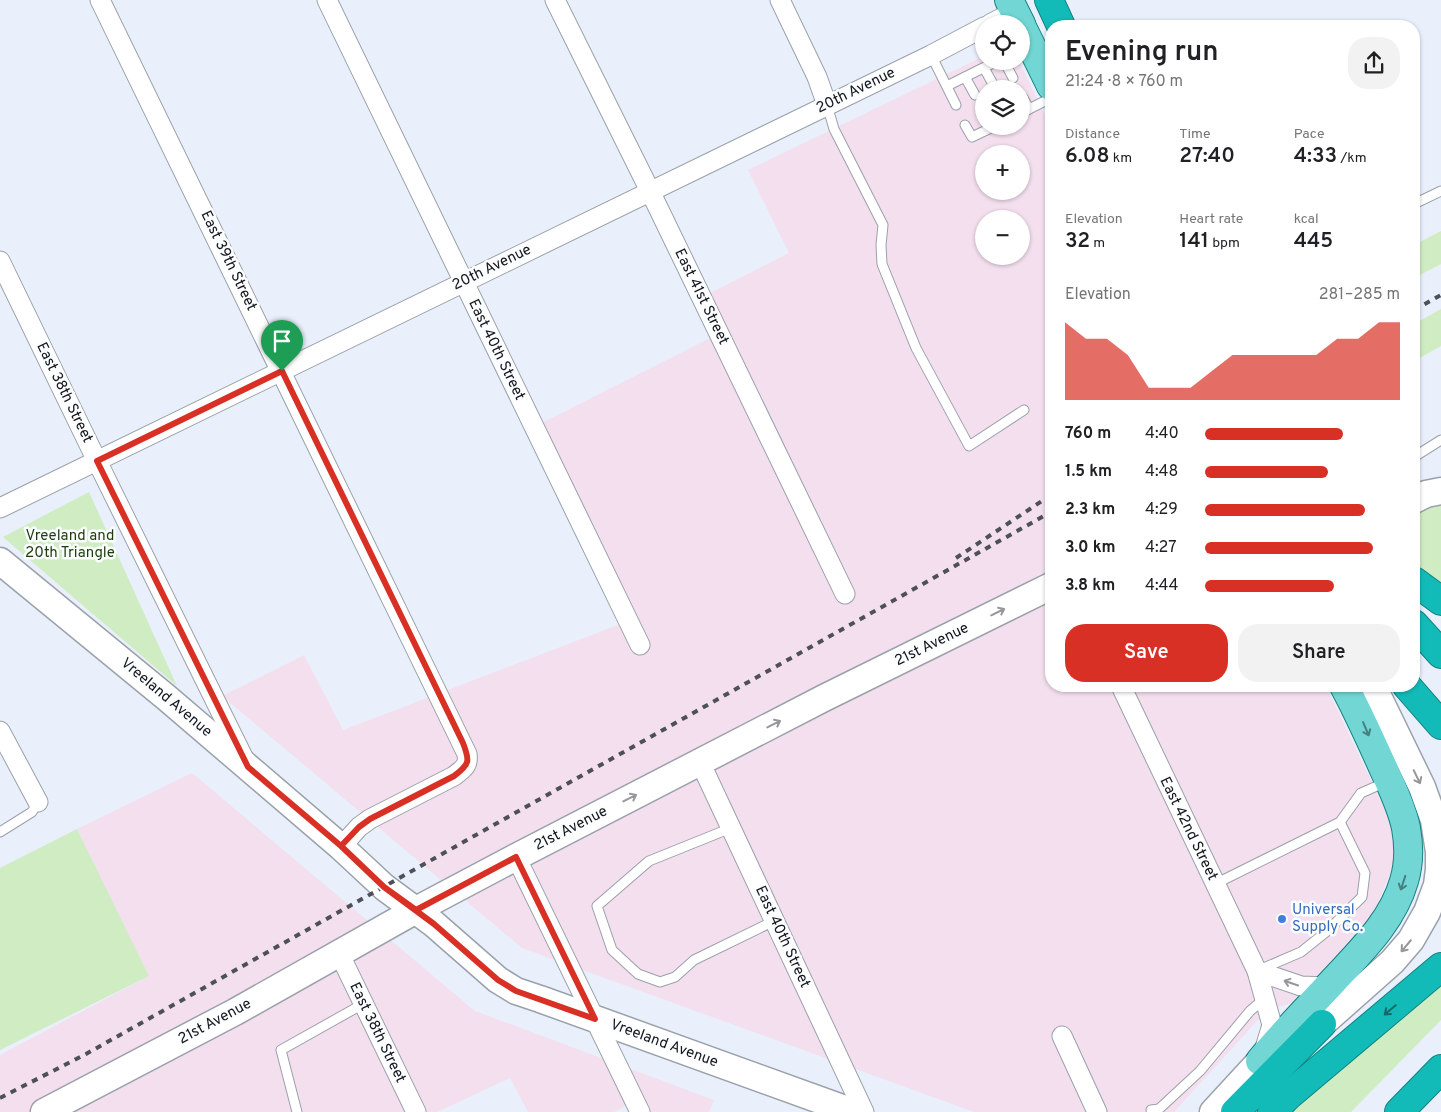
<!DOCTYPE html>
<meta charset="utf-8">
<style>
:root{--surface:#fff;--page:#f2f2f2;--text:#202124;--muted:#757577;--accent:#d93025}
body{margin:0;font-family:Overpass,sans-serif;background:var(--page);color:var(--text);height:100vh;display:flex;flex-direction:column;font-size:19px;white-space:nowrap}
*{box-sizing:border-box;margin:0}
p{font-size:16px;color:var(--muted)}
.icon{flex:none;width:28px;height:28px;fill:none;stroke:currentColor;stroke-width:2;stroke-linecap:round;stroke-linejoin:round}
.map{position:relative;flex:1;overflow:hidden}
.drawer{position:absolute;left:1045px;top:20px;width:375px;height:672px;display:flex;flex-direction:column;background:var(--surface);border-radius:20px;box-shadow:0 1px 4px #0004}
.drawer>*{flex:none}
.buttons{position:absolute;left:975px;top:15px;display:grid;gap:10px}
.buttons a{display:grid;place-items:center;width:55px;height:55px;border-radius:50%;background:var(--surface);box-shadow:0 1px 4px #0004;font-size:25px}
.pin{position:absolute;display:grid;place-items:center;width:42px;height:42px;color:#fff;margin:-51px -21px;border-radius:50% 50% 50% 0;rotate:-45deg;box-shadow:0 0 5px #0007}
.pin .icon{rotate:45deg}
.round{display:grid;place-items:center;flex:none;width:52px;height:52px;border-radius:20px;background:var(--page)}
.headline{display:flex;align-items:center;justify-content:space-between;height:85px;padding:0 20px}
h1{font-size:28px;font-weight:600;line-height:38px}
.stats{display:grid;grid-template-columns:repeat(3,1fr);gap:8px;height:85px;padding:5px 20px}
.stats div{display:grid;align-content:center}
.stats b{font-size:21px;font-weight:600}
.stats small{font-size:14px;font-weight:400}
.stats p{font-size:14px}
.chart{height:140px;padding:10px 20px}
.chart p{display:flex;justify-content:space-between}
.chart svg{width:100%;height:90px;margin-top:5px;fill:var(--accent);opacity:.7}
.primary-button{display:flex;gap:10px;margin-top:auto;padding:10px 20px}
.primary-button a{flex:1;height:58px;border-radius:20px;background:var(--accent);color:#fff;font-size:20px;font-weight:600;line-height:58px;text-align:center}
.primary-button a+a{background:var(--page);color:var(--text)}
ul{padding:0 20px;list-style:none;font-size:16px}
li{display:grid;grid-template-columns:80px 60px 1fr;align-items:center;height:38px}
li i{height:12px;border-radius:6px;background:var(--accent)}
.map>svg:first-child{display:block}
.industrial{fill:#f3dfee;fill-rule:evenodd}
.green{fill:#cfecc2}
.lines{fill:none;stroke-linecap:round;stroke-linejoin:round}
.lane-casing{stroke:#9aa1aa;stroke-width:11}
.street-casing{stroke:#9aa1aa;stroke-width:21}
.secondary-casing{stroke:#9aa1aa;stroke-width:29}
.primary-casing{stroke:#138281;stroke-width:30}
.highway-casing{stroke:#138281;stroke-width:30}
.lane{stroke:#fff;stroke-width:9}
.street{stroke:#fff;stroke-width:19}
.secondary{stroke:#fff;stroke-width:26}
.primary{stroke:#71d6d4;stroke-width:28}
.highway{stroke:#12bbb8;stroke-width:28}
.rail{stroke:#4d5157;stroke-width:4;stroke-dasharray:6 6;stroke-linecap:butt}
.oneway{stroke:#959798}
.oneway2{stroke:#478080}
.oneway3{stroke:#136969}
.route-casing{stroke:#fff;stroke-width:10}
.route{stroke:#d93025;stroke-width:6}
.shop-dot{fill:#3f7fe0;stroke:#fbfdff;stroke-width:2}
.labels{text-anchor:middle;dominant-baseline:central;stroke-width:5;stroke-linejoin:round;paint-order:stroke}
.street-label{font-size:15px;fill:#14171a;stroke:#fbfdff}
.park-label{font-size:15px;fill:#1d3c0c;stroke:#fbfdff}
.shop-label{font-size:15px;fill:#366cbe;stroke:#fbfdff;text-anchor:start}
</style>
<div class="map">
<svg width="1441" height="1112" viewBox="0 0 1441 1112">
<rect width="100%" height="100%" fill="#e9f0fb"/>
<!-- industrial -->
<g class="industrial">
<path d="M984,56V61H1019L1051,128V686H1326L1402,845L1357,953L1296,1002L1267,1010L1174,1112H974L522,948L222,696L304,655L343,730L631,620L536,426L722,332L704,296L789,253L748,170ZM984,89H1021V126H984ZM984,154H1021V191H984ZM984,219H1021V256H984Z"/>
<polygon points="192,773 475,1011 714,1100 709,1112 646,1112 639,1099 614,1112 528,1112 510,1078 437,1112 0,1112 0,1055 149,976 77,829"/>
</g>
<!-- green -->
<g class="green">
<polygon points="1441,231 1441,264 1414,278 1414,245"/>
<polygon points="1441,309 1441,346 1414,361 1414,324"/>
<polygon points="89,492 177,686 3,537"/>
<polygon points="1441,502 1441,593 1414,572 1414,512"/>
<polygon points="77,829 149,976 0,1050 0,868"/>
<polygon points="1441,981 1441,1020 1351,1112 1292,1112"/>
</g>
<g class="lines">
<!-- lane casing -->
<g class="lane-casing">
<g id="lane">
<polyline points="931,55 956,105"/>
<polyline points="1004,61 1013,78"/>
<polyline points="984,68 994,86"/>
<polyline points="965,77 975,95"/>
<polyline points="947,86 997,61"/>
<polyline points="1023,98 1029,109"/>
<polyline points="827,105 834,129 883,225 881,245 882,264 916,348 969,446 1024,410"/>
<polyline points="1021,113 1051,98"/>
<polyline points="965,125 972,137 995,126"/>
<polyline points="1414,204 1441,191"/>
<polyline points="1414,457 1441,440"/>
<polyline points="731,828 649,861 597,906 612,950 638,974 660,982 675,977 694,960 774,921"/>
<polyline points="0,832 32,812 38,802"/>
<polyline points="1215,884 1340,822 1361,793 1386,782"/>
<polyline points="1259,970 1301,952 1326,932 1362,897 1365,873 1340,822"/>
<polyline points="1151,1110 1159,1109 1200,1071 1250,1011 1264,999"/>
<polyline points="297,1112 281,1050 363,1004"/>
</g>
</g>
<!-- street casing -->
<g class="street-casing">
<g id="street">
<path d="M100,0L467,754C469,766 463,769 454,776L370,819L359,827L341,847"/>
<polyline points="327,0 640,645"/>
<polyline points="555,0 650,191 845,594"/>
<polyline points="780,0 817,77 827,105"/>
<polyline points="990,24 1015,11"/>
<polyline points="0,261 97,461 245,761"/>
<polyline points="0,508 931,55 984,27"/>
<polyline points="1121,686 1257,971 1272,1025 1264,1051"/>
<polyline points="0,731 38,802"/>
<polyline points="700,762 864,1112"/>
<polyline points="516,857 640,1112"/>
<polyline points="339,953 416,1112"/>
<polyline points="1257,971 1301,986 1327,987"/>
<polyline points="1062,1036 1097,1112"/>
</g>
</g>
<!-- secondary casing -->
<g class="secondary-casing">
<g id="secondary">
<polyline points="1414,500 1426,494 1441,491"/>
<polyline points="0,561 167,698 341,847 384,887 434,924 498,980 516,991 540,999 853,1112"/>
<polyline points="44,1112 235,1012 416,910 516,857 824,698 1051,586"/>
<polyline points="1213,1112 1260,1061 1322,1024 1392,962 1411,940 1427,912 1437,885 1439,869 1439,852 1434,820 1422,787 1373,686"/>
</g>
</g>
<!-- primary casing -->
<g class="primary-casing">
<g id="primary">
<polyline points="1009,0 1021,24"/>
<polyline points="1021,25 1051,86"/>
<path d="M1260,1061C1284,1032 1310,1006 1335,979C1362,950 1393,920 1404,881C1409,865 1409,845 1406,828C1402,808 1393,790 1385,772C1372,743 1359,714 1344,686"/>
</g>
</g>
<!-- highway casing -->
<g class="highway-casing">
<g id="highway">
<polyline points="1049,0 1061,26"/>
<polyline points="1414,581 1441,601"/>
<polyline points="1414,624 1441,654"/>
<polyline points="1407,686 1441,725"/>
<polyline points="1235,1112 1322,1024"/>
<polyline points="1272,1112 1289,1095 1441,967"/>
<polyline points="1399,1112 1441,1069"/>
</g>
</g>
<!-- lane -->
<use href="#lane" class="lane"/>
<!-- street -->
<use href="#street" class="street"/>
<!-- secondary -->
<use href="#secondary" class="secondary"/>
<!-- primary -->
<use href="#primary" class="primary"/>
<!-- highway -->
<use href="#highway" class="highway"/>
<!-- rail -->
<g class="rail">
<polyline points="1414,310 1441,295"/>
<polyline points="956,558 1051,495"/>
<polyline points="0,1098 86,1054 1051,512"/>
</g>
</g>
<!-- one-way arrows -->
<defs><path id="oneway-shaft" d="M-6 0H5M1.5-3L5.5 0L1.5 3" fill="none" stroke-width="1.6" stroke-linecap="round" stroke-linejoin="round" transform="scale(1.25)"/></defs>
<g class="oneway">
<use href="#oneway-shaft" transform="translate(998 612) rotate(-26)"/>
<use href="#oneway-shaft" transform="translate(774 724) rotate(-27)"/>
<use href="#oneway-shaft" transform="translate(1417 777) rotate(64)"/>
<use href="#oneway-shaft" transform="translate(630 798) rotate(-27)"/>
<use href="#oneway-shaft" transform="translate(1406 946) rotate(130)"/>
<use href="#oneway-shaft" transform="translate(1291 983) rotate(-161)"/>
</g>
<g class="oneway2">
<use href="#oneway-shaft" transform="translate(1366 729) rotate(67)"/>
<use href="#oneway-shaft" transform="translate(1403 883) rotate(108)"/>
</g>
<use class="oneway3" href="#oneway-shaft" transform="translate(1390 1010) rotate(140)"/>
<g class="lines">
<!-- route casing -->
<g class="route-casing">
<path id="route" d="M282,371L463,743C470,761 470,764 454,776L370,819L359,827L341,846L384,887L434,924L498,980L516,991L595,1019L516,857L416,910L384,887L341,846L248,767L97,461L282,371"/>
</g>
<!-- route -->
<use href="#route" class="route"/>
</g>
<!-- markers -->
<circle class="shop-dot" cx="1282" cy="919" r="5"/>
<g class="labels">
<!-- street labels -->
<g class="street-label">
<text transform="translate(856 91) rotate(-26)">20th Avenue</text>
<text transform="translate(228 261) rotate(64)">East 39th Street</text>
<text transform="translate(492 268) rotate(-26)">20th Avenue</text>
<text transform="translate(701 297) rotate(64)">East 41st Street</text>
<text transform="translate(496 350) rotate(64)">East 40th Street</text>
<text transform="translate(64 393) rotate(64)">East 38th Street</text>
<text transform="translate(932 645) rotate(-26)">21st Avenue</text>
<text transform="translate(166 698) rotate(40)">Vreeland Avenue</text>
<text transform="translate(571 829) rotate(-27)">21st Avenue</text>
<text transform="translate(1188 829) rotate(64)">East 42nd Street</text>
<text transform="translate(782 937) rotate(65)">East 40th Street</text>
<text transform="translate(215 1022) rotate(-28)">21st Avenue</text>
<text transform="translate(377 1033) rotate(64)">East 38th Street</text>
<text transform="translate(664 1044) rotate(20)">Vreeland Avenue</text>
</g>
<!-- park labels -->
<g class="park-label">
<text x="70" y="536">Vreeland and<tspan x="70" dy="17">20th Triangle</tspan></text>
</g>
<!-- shop labels -->
<g class="shop-label">
<text x="1292" y="910">Universal<tspan x="1292" dy="17">Supply Co.</tspan></text>
</g>
</g>
</svg>
<div class="buttons">
<a><svg class="icon" aria-label="locate" viewBox="0 0 24 24"><circle cx="12" cy="12" r="6"/><path d="M12 2v4M12 18v4M2 12h4M18 12h4"/></svg></a>
<a><svg class="icon" aria-label="layers" viewBox="0 0 24 24"><path d="M12 4l9 5-9 5-9-5zM3 14l9 5 9-5"/></svg></a>
<a>+</a>
<a>−</a>
</div>
<div class="pin" style="left:282px;top:371px;background:#1e9e55"><svg class="icon" aria-label="arrive" viewBox="0 0 24 24"><path d="M6 21V4h12l-3 4 3 4H6"/></svg></div>
<section class="drawer">
<div class="headline"><div><h1>Evening run</h1><p>21:24 · 8 × 760 m</p></div><a class="round"><svg class="icon" aria-label="share" viewBox="0 0 24 24"><path d="M12 15V3M7 8l5-5 5 5M5 13v7h14v-7"/></svg></a></div>
<div class="stats">
<div><p>Distance</p><b>6.08<small> km</small></b></div>
<div><p>Time</p><b>27:40</b></div>
<div><p>Pace</p><b>4:33<small> /km</small></b></div>
</div>
<div class="stats">
<div><p>Elevation</p><b>32<small> m</small></b></div>
<div><p>Heart rate</p><b>141<small> bpm</small></b></div>
<div><p>kcal</p><b>445</b></div>
</div>
<div class="chart"><p><span>Elevation</span>281–285 m</p>
<svg viewBox="0 0 160 44" preserveAspectRatio="none"><path d="M0 44V6L10 14L20 14L30 22L40 38L50 38L60 38L70 30L80 22L90 22L100 22L110 22L120 22L130 14L140 14L150 6L160 6V44z"/></svg>
</div>
<ul>
<li><b>760 m</b>4:40<i style="width:71%"></i></li>
<li><b>1.5 km</b>4:48<i style="width:63%"></i></li>
<li><b>2.3 km</b>4:29<i style="width:82%"></i></li>
<li><b>3.0 km</b>4:27<i style="width:86%"></i></li>
<li><b>3.8 km</b>4:44<i style="width:66%"></i></li>
</ul>
<div class="primary-button"><a>Save</a><a>Share</a></div>
</section>
</div>
